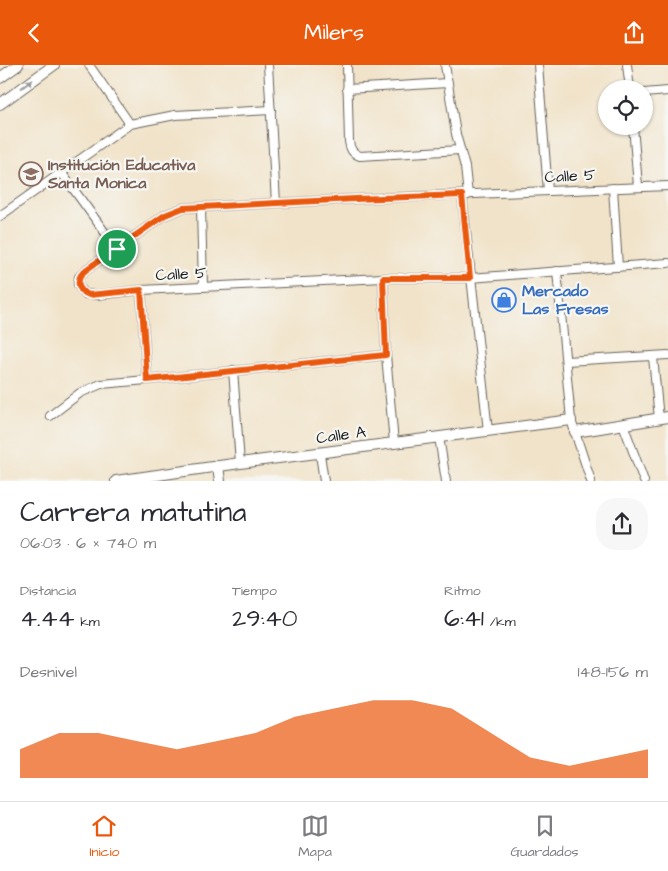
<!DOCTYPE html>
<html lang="es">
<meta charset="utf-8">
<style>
:root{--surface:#fff;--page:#f7f7f7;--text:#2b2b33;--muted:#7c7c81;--line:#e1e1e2;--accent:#ea580c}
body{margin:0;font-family:"Architects Daughter",sans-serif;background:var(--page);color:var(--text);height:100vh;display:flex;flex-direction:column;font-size:19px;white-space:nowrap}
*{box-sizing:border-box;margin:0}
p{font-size:16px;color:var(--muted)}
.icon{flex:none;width:28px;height:28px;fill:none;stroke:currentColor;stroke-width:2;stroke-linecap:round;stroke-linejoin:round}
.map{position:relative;height:416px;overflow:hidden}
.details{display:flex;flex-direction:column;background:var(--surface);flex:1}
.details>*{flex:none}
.tools{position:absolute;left:598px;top:15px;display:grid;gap:10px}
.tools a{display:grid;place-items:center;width:55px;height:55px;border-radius:50%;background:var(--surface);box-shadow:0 1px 4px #0004;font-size:25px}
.pin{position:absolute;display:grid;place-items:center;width:42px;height:42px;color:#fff;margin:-21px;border:2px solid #fff;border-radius:50%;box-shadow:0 1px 5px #0007}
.round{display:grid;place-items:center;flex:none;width:52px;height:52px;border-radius:20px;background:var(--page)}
.headline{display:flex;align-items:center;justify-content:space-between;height:85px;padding:0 20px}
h1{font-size:28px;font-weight:600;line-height:38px}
.metrics{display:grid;grid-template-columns:repeat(3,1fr);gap:8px;height:85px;padding:5px 20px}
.metrics div{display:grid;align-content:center}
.metrics b{font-size:25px;font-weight:600}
.metrics small{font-size:14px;font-weight:400}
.metrics p{font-size:14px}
.chart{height:140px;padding:10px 20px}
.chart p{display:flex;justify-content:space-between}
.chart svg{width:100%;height:90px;margin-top:5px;fill:var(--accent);opacity:.7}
header{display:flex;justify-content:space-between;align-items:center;height:65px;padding:0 20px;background:var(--accent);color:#fff;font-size:22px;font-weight:600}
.dock{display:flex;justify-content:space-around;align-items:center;height:70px;border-top:1px solid var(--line);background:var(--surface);font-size:14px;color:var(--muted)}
.dock a{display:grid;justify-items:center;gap:2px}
.dock .selected{color:var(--accent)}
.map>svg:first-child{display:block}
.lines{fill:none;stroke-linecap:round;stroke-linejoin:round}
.minor-casing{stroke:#676259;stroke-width:10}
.tertiary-casing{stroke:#676259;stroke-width:12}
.minor{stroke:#fff;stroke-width:8}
.tertiary{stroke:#fff;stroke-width:10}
.oneway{fill:#999}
.route-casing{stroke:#fff;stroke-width:10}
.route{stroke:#ea580c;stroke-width:6}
.labels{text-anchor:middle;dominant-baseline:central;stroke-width:4.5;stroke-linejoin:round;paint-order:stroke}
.education-label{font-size:16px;font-weight:bold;fill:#785e54;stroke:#f6f6f2;text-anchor:start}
.street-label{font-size:16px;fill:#1c1c1c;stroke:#f6f6f2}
.shop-label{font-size:16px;font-weight:bold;fill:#366cbe;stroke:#f6f6f2;text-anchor:start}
</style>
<header><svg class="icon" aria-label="back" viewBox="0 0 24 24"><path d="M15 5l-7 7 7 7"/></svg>Milers<svg class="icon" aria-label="share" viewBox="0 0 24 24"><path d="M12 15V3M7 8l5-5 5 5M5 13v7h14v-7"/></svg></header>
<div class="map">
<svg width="668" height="416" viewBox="0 0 668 416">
<rect width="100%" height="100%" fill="#f6f6f2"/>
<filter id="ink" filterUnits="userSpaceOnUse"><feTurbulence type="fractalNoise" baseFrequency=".02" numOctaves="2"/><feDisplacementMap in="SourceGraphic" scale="10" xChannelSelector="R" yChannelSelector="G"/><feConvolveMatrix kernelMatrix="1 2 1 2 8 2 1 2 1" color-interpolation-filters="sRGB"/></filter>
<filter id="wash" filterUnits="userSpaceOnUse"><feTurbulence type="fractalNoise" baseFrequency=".0096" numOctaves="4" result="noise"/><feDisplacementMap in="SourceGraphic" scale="20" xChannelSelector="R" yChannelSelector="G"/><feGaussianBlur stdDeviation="1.12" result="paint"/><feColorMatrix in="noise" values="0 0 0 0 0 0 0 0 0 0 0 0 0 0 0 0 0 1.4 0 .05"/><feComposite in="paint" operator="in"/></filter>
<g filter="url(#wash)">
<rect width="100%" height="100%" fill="#f1e3c9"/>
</g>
<g filter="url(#ink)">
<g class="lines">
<!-- minor casing -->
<g class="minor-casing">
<g id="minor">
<polyline points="89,0 130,59"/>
<polyline points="268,0 276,138"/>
<path d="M347,0L349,76C350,84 352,88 360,91L460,85"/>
<polyline points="445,0 456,69 465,102 468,130"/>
<polyline points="538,0 548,126"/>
<polyline points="627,0 630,24"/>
<polyline points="347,24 448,18"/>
<polyline points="644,28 668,26"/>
<polyline points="633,61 638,121"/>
<polyline points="61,107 117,184"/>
<polyline points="668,121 355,134 183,143 165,150 87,204 79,212 78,219 80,223 85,229 96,230 141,225 383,213 470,213 668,198"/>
<polyline points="613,123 618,202"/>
<polyline points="462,130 488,366"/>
<polyline points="201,142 203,222"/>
<polyline points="0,151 130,59 175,50 271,45"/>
<polyline points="557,206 571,355 591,416"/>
<polyline points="383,213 386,290 394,378"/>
<polyline points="141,225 147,315"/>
<polyline points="653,292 659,354"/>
<polyline points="566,296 668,290"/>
<polyline points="233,305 240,398"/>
<polyline points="50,351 80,328 101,319 147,315 386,290"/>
<polyline points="623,359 644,416"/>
<polyline points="439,372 446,416"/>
<polyline points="320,389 324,416"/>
</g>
</g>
<!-- tertiary casing -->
<g class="tertiary-casing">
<g id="tertiary">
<polyline points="0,13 18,0"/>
<polyline points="0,39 54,0"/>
<polyline points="575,367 668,352"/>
<polyline points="218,401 220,416"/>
<polyline points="116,416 240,398 571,355"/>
</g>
</g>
<!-- minor -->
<use href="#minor" class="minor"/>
<!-- tertiary -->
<use href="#tertiary" class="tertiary"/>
</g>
<!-- one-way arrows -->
<defs><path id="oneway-solid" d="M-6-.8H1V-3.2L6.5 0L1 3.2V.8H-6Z" transform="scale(1.25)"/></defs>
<use class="oneway" href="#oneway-solid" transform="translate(27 19) rotate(-36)"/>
</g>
<g class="lines" filter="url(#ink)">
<!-- route casing -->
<g class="route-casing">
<path id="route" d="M462,130L470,213H383L386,290L147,315L141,225L89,230C75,225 76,212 87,204L165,150L183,143L355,134Z"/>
</g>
<!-- route -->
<use href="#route" class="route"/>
</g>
<!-- icons -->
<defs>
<g id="school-ring" transform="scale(1.25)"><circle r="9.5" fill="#f6f6f2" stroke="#8d6e63" stroke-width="1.5"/><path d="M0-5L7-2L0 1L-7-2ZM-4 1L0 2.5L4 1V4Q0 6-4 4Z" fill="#8d6e63"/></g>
<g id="shop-ring" transform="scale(1.25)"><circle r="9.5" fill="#f6f6f2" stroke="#3f7fe0" stroke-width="1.5"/><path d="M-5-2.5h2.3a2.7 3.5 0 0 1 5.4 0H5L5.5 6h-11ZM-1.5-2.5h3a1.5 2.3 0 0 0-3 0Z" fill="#3f7fe0"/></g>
</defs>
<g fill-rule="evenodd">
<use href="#school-ring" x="31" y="109"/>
<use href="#shop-ring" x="504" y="235"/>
</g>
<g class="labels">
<!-- education labels -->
<g class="education-label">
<text x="48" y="100">Institución Educativa<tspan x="48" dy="18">Santa Monica</tspan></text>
</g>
<!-- street labels -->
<g class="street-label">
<text transform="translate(570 111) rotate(-3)">Calle 5</text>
<text transform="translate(181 209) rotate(-3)">Calle 5</text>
<text transform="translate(341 370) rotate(-8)">Calle A</text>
</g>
<!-- shop labels -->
<g class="shop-label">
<text x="522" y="226">Mercado<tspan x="522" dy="18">Las Fresas</tspan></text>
</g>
</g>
</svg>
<div class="tools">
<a><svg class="icon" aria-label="locate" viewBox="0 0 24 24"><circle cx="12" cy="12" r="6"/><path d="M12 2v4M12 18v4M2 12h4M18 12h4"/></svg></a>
</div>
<div class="pin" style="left:117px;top:184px;background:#1e9e55"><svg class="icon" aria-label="arrive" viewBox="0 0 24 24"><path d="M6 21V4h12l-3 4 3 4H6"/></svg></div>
</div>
<section class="details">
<div class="headline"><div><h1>Carrera matutina</h1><p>06:03 · 6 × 740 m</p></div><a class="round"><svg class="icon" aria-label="share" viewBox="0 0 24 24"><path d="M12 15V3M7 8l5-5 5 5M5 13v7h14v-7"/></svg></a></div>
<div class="metrics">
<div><p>Distancia</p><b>4.44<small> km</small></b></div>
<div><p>Tiempo</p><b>29:40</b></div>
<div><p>Ritmo</p><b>6:41<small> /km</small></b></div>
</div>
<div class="chart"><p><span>Desnivel</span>148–156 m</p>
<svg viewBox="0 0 160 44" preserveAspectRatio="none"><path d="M0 44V30L10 22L20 22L30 26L40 30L50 26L60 22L70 14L80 10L90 6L100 6L110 10L120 22L130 34L140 38L150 34L160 30V44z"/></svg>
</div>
</section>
<nav class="dock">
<a class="selected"><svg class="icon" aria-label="home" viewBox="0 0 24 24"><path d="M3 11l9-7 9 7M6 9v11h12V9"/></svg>Inicio</a>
<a><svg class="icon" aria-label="map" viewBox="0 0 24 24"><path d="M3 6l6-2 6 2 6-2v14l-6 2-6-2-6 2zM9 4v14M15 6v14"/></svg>Mapa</a>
<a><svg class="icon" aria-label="saved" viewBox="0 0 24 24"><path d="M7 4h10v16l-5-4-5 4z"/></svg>Guardados</a>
</nav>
